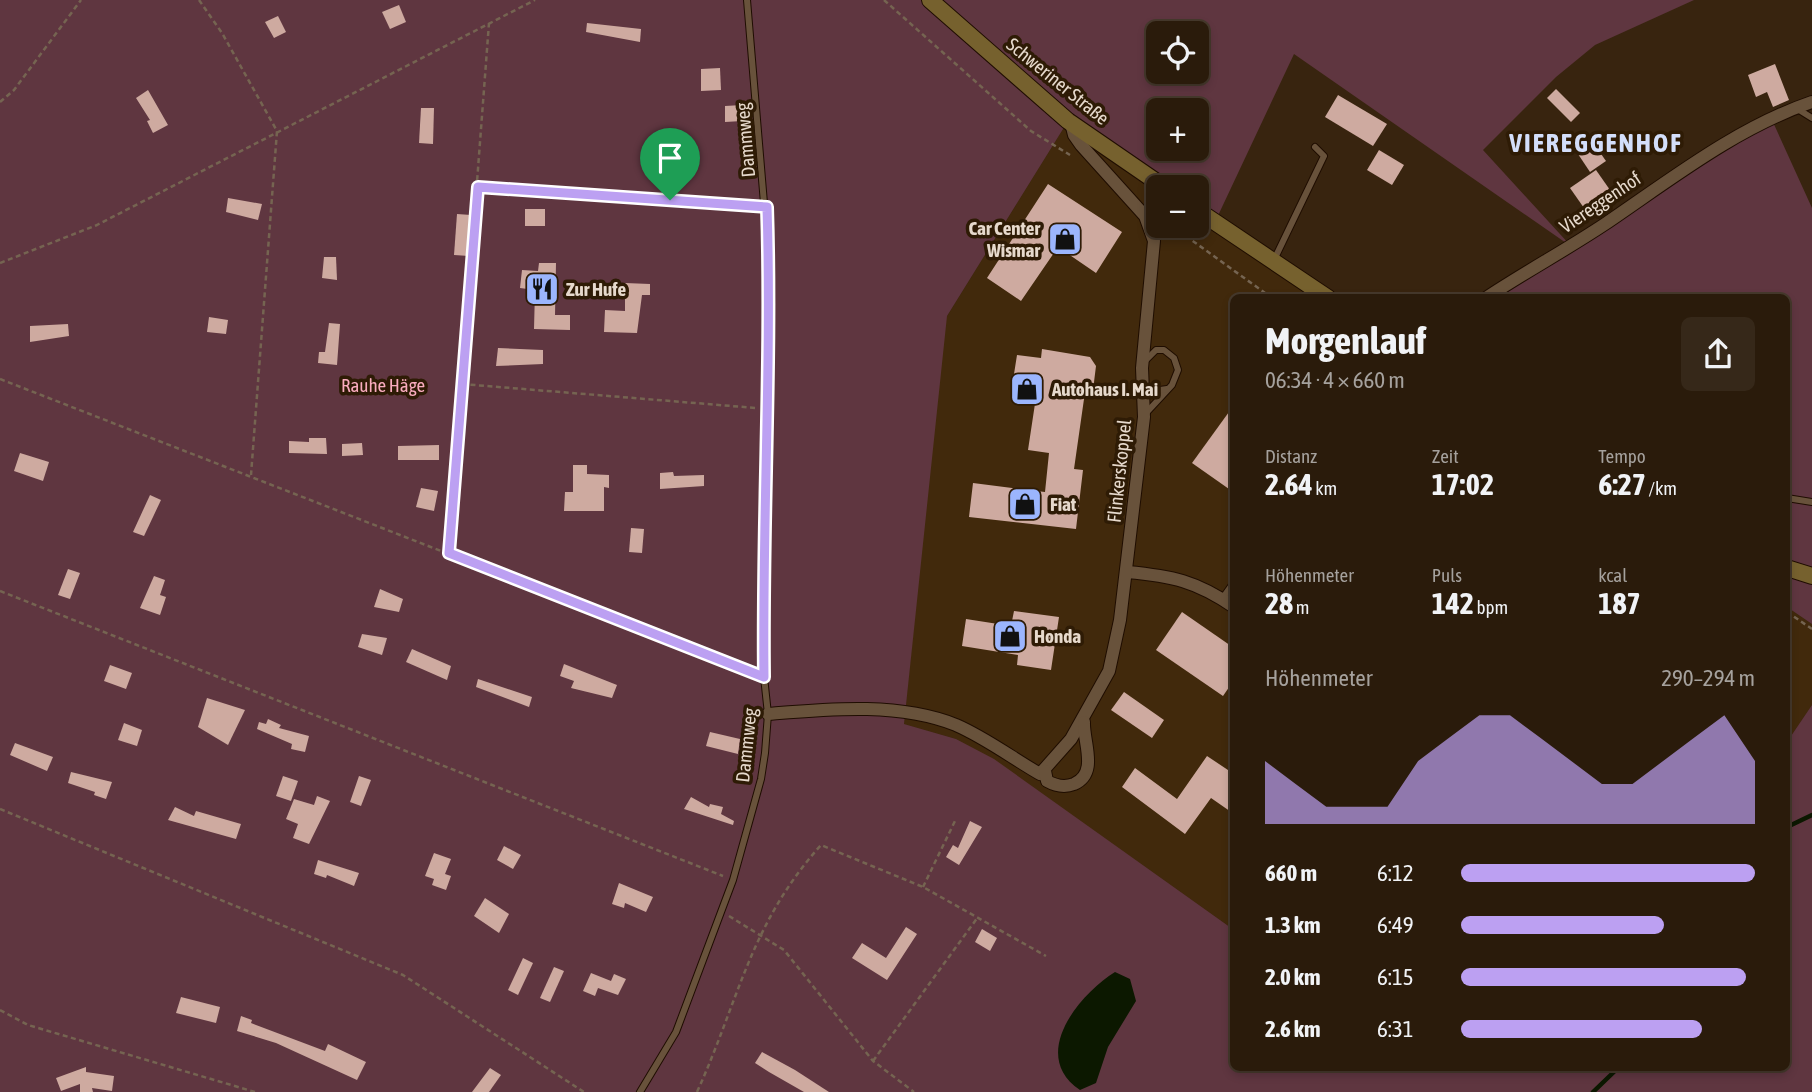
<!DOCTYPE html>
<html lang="de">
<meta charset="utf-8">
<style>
:root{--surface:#2a1b0b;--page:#362819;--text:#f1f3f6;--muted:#a5a19d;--line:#46392c;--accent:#bca0f2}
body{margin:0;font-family:"Asap Condensed",sans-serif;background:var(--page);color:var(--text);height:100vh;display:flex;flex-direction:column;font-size:26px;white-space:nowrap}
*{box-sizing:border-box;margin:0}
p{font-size:23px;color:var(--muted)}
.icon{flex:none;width:38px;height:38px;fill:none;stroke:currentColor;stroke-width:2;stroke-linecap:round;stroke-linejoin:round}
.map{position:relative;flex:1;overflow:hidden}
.drawer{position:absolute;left:1230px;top:294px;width:560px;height:777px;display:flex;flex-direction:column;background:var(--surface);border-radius:10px;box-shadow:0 4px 10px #0003,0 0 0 2px var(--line)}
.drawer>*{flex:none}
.controls{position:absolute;left:1146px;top:21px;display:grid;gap:14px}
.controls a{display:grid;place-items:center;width:63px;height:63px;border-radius:10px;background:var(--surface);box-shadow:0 4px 10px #0003,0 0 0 2px var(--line);font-size:35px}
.pin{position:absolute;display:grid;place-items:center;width:60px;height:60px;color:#fff;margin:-72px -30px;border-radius:50% 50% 50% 0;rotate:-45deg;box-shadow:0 0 7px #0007}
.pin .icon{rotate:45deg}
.round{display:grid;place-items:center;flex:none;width:74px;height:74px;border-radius:10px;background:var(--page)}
.headline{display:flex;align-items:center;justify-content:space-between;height:119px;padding:0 35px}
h1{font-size:38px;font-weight:700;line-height:52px}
.metrics{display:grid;grid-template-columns:repeat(3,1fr);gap:10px;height:119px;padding:7px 35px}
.metrics div{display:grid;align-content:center}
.metrics b{font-size:30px;font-weight:700}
.metrics small{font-size:19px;font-weight:400}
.metrics p{font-size:19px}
.chart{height:196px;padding:14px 35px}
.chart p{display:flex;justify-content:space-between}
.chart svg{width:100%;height:126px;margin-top:7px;fill:var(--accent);opacity:.7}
ul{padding:0 35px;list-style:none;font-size:23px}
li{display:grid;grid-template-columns:112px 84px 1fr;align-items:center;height:52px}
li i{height:18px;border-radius:9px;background:var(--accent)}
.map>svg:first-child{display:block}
.built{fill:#41290c}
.green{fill:#5f3640;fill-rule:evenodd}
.water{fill:#0c1800}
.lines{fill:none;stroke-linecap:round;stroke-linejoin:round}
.stream{stroke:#0c1800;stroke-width:4.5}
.building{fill:#ceaaa0}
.service-casing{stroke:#1f0d00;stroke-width:8}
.minor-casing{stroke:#1f0d00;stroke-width:14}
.secondary-casing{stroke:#1f0d00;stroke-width:18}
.path{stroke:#756451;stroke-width:2.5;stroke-dasharray:5 3.5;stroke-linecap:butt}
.service{stroke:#68523b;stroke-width:6}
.minor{stroke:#68523b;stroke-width:12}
.secondary{stroke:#76612e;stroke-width:16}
.route-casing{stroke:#fff;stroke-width:14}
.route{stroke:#bca0f2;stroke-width:9}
.labels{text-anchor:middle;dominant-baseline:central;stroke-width:7;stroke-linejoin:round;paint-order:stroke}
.street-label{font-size:19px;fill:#e6d9cc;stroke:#2e1b05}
.poi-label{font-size:19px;font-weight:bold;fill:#e6d9cc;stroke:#2e1b05;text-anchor:start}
.park-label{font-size:19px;fill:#faacbf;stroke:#2e1b05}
.district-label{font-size:26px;font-weight:bold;letter-spacing:2px;fill:#d3defa;stroke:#2e1b05}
</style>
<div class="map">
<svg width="1812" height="1092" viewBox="0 0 1812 1092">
<rect width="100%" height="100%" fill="#38240f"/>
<!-- built -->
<g class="built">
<polygon points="1068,121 1158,187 1158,226 1197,226 1197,210 1330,297 1234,298 1234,930 994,760 956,739 904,724 944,321"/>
<polygon points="1787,607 1812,624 1812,705 1787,742"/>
</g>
<!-- green -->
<path class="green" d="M0,0H1694L1595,45L1556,77L1483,150L1570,245L1772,120L1812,208V624L1787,607V298L1486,297L1569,245L1294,54L1215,222L1197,210V187H1164L1068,121L947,316L904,724L956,739L994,759L1234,930V1068H1787V742L1812,705V1092H0ZM1158,33H1197V72H1158ZM1158,110H1197V149H1158Z"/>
<!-- water -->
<path class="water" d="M1115,972L1130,979L1136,1001L1108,1047L1096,1083L1080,1090C1029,1056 1078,995 1115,972Z"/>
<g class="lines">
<!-- stream -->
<g class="stream">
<polyline points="1787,827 1812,815"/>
<polyline points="1593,1092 1618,1068"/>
</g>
</g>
<!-- building -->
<g class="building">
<polygon points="399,5 406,22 390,29 382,12"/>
<polygon points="278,16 286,32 274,38 265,22"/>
<polygon points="587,23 641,29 640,42 586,32"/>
<polygon points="1775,64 1789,100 1773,107 1767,92 1756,97 1748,75"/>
<polygon points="720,68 721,90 701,91 701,69"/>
<polygon points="1556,89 1580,113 1571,122 1547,98"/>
<polygon points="148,90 168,125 153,133 147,121 150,120 136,98"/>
<polygon points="1338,95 1387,124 1373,146 1325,117"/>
<polygon points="742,105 742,121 725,122 725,106"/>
<polygon points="421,108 434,108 433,144 419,143"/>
<polygon points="1587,134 1606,161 1590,172 1574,148 1574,144"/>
<polygon points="1379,150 1404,165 1392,185 1367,170"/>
<polygon points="1596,170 1610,190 1584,208 1570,188"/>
<polygon points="1048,184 1122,232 1096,273 1058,247 1021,301 987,278"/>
<polygon points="228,198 262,204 258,220 226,212"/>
<rect x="525" y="209" width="20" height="17"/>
<polygon points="457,214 471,215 469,256 454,255"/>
<polygon points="324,257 336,257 337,280 322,278"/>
<polygon points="539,263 556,263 555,315 570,315 570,330 534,329 535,290 520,288 522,270 538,271"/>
<polygon points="625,283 650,284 650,295 642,295 637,333 604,332 605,310 625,311"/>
<polygon points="209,317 228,320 226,334 207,332"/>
<polygon points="329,323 340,324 337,365 318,363 319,352 325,352"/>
<polygon points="68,324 69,336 30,342 30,326"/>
<polygon points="498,348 543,350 543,364 496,366"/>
<polygon points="1042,349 1090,357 1096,366 1093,390 1084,399 1074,469 1083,470 1076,529 969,517 973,483 1045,492 1049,453 1028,450 1036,397 1011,393 1017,355 1041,358"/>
<polygon points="1234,405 1234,482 1229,489 1192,463"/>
<polygon points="309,438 326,438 327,454 289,453 289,441 309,442"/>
<polygon points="362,443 363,455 342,456 342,444"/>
<polygon points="439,445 439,460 398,460 398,446"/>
<polygon points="20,453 49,462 43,481 14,471"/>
<polygon points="573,465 587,465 587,474 609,475 609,488 604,487 604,511 564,511 565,492 573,492"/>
<polygon points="673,472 674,476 704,475 704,486 660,489 660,473"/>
<polygon points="421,488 438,491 434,511 416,507"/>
<polygon points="150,495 161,500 144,536 133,532"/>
<polygon points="631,528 644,529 642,553 629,552"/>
<polygon points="68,569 80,573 70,599 58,595"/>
<polygon points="154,576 165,580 160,595 166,597 160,615 140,608"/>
<polygon points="380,589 403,599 399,612 374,607"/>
<polygon points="1014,611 1059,617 1051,670 1017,665 1018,655 962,646 966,619 1011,626"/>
<polygon points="1182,612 1234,648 1234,680 1223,696 1156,650"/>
<polygon points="362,634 387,638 382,655 358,647"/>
<polygon points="412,649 451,666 447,680 406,662"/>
<polygon points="564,664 617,685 612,698 571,688 574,681 560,676"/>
<polygon points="110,665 132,673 126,689 104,681"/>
<polygon points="478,679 532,697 529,707 476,687"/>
<polygon points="1124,692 1164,720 1152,738 1111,710"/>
<polygon points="207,698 245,710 228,745 198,727"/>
<polygon points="268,719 281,725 279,728 309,736 305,752 291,749 292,744 257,729 259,722 266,724"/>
<polygon points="124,723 142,730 137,746 118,740"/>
<polygon points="710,732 740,739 738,754 706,746"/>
<polygon points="15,743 53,757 47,771 10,755"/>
<polygon points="1207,756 1234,774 1234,814 1211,798 1185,834 1122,787 1135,768 1177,799"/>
<polygon points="71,772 112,782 106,799 94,795 95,792 68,783"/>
<polygon points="283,776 298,781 291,801 276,796"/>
<polygon points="359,776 371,780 361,806 350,802"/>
<polygon points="317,796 330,801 309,844 293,838 298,824 286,819 294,799 314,805"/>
<polygon points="691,797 709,807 710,804 723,807 721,814 734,821 733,825 684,809"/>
<polygon points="175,807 194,816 196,811 241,824 236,839 168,820"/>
<polygon points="970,821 982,827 959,865 946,857 953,845 958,848"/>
<polygon points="504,846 521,855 513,869 497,860"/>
<polygon points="434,853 451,859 445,874 451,876 446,890 432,885 434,879 425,876"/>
<polygon points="318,860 359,873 354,886 327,875 326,878 314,874"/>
<polygon points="619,883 653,897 646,912 625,903 624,908 612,904"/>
<polygon points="485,898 509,914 499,933 474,916"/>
<polygon points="906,927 917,934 887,980 852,958 862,943 886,958"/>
<polygon points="982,929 997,938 990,951 975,942"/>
<polygon points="523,958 533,963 518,995 508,990"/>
<polygon points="554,967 564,971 550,1002 540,998"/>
<polygon points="591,973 611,981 614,974 626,979 618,995 598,988 595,996 583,991"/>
<polygon points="181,997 220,1007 216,1023 176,1013"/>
<polygon points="241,1016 252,1020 251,1023 325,1051 328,1044 366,1062 357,1080 276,1043 237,1031"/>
<polygon points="762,1052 795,1070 829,1092 804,1092 769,1072 755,1063"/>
<polygon points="86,1067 86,1072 114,1076 112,1091 92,1088 93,1092 80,1092 80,1084 61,1091 56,1078"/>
<polygon points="490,1068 501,1075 489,1092 472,1092"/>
</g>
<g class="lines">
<!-- service casing -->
<g class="service-casing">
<g id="service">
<polyline points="1796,108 1812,118"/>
<polyline points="1274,260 1324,156 1315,147"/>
<polyline points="1145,361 1156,350 1164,350 1174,358 1178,370 1172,385 1147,412"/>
<polyline points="1143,383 1153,391 1167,389"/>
<polyline points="1787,498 1812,502"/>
<polyline points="1222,599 1234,582"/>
<polyline points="640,1092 676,1032 733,880 761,779 765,753 768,714 764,677 762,541 768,251 747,0"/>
</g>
</g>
<!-- minor casing -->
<g class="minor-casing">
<g id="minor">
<path d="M1486,298C1525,272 1566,250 1605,224C1670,180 1736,128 1812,102"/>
<path d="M1127,572C1172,576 1196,581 1234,607"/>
<path d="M768,714C829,709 898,702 956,725C986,738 1012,758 1040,774L1071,739L1109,671L1120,620L1144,417L1142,368L1154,241L1145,216L1081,145L1074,135L1071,123"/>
<path d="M1045,771L1047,781C1056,786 1064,788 1074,784C1099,773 1083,742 1084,722"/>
</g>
</g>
<!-- secondary casing -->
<g class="secondary-casing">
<g id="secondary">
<polyline points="930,0 1068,121 1164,187"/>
<polyline points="1197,210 1328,298"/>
<polyline points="1787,568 1812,576"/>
</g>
</g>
<!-- path -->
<g class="path">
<polyline points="199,0 222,33 277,131 251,475"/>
<polyline points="884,0 1031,131 1070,155"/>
<polyline points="0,102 14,90 81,0"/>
<polyline points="478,187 754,206"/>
<polyline points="1172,226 1272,298"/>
<polyline points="0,263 97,225 535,0"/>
<polyline points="0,379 754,673"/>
<polyline points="462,384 756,408"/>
<polyline points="449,553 489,23"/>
<polyline points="0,591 723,876"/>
<polyline points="1787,612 1812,629"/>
<polyline points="0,809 403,975 584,1092"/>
<polyline points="923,887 955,821"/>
<polyline points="729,916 784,950 873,1061 914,1092"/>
<polyline points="0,1010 28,1025 255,1092"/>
<polyline points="873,1061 978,917"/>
<path d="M697,1092C739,1000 750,924 821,845L923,887L1046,956"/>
</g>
<!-- service -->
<use href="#service" class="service"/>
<!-- minor -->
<use href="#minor" class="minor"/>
<!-- secondary -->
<use href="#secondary" class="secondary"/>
</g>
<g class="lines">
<!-- route casing -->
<g class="route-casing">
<path id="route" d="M478,187L767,207C772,363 762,520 764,677L449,553Z"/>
</g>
<!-- route -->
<use href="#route" class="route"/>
</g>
<!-- icons -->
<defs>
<g id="shop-square" transform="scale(1.75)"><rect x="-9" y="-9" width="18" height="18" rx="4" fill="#9bb5fd" stroke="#2e1b05"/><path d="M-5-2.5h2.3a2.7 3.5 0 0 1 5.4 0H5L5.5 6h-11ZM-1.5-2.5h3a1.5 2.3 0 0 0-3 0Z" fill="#111"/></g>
<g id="restaurant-square" transform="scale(1.75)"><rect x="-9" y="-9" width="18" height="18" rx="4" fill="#9bb5fd" stroke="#2e1b05"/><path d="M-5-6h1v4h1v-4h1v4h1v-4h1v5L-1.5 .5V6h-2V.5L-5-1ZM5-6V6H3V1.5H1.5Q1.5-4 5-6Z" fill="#111"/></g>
</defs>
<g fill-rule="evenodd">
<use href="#shop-square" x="1065" y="239"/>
<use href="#restaurant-square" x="542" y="289"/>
<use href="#shop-square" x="1027" y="389"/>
<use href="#shop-square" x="1025" y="504"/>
<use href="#shop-square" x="1010" y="636"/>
</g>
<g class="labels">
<!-- street labels -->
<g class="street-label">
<text transform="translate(1058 81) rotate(39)">Schweriner Straße</text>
<text transform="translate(745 140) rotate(-95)">Dammweg</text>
<text transform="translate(1600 202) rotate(-34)">Viereggenhof</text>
<text transform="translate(1119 471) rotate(-84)">Flinkerskoppel</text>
<text transform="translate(746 745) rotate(-84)">Dammweg</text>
</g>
<!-- poi labels -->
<g class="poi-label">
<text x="1040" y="228" text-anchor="end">Car Center<tspan x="1040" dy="22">Wismar</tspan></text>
<text x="566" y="289">Zur Hufe</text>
<text x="1052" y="389">Autohaus I. Mai</text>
<text x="1050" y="504">Fiat</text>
<text x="1034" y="636">Honda</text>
</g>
<!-- park labels -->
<g class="park-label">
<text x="383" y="385">Rauhe Häge</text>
</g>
<!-- district labels -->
<g class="district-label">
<text x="1596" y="143">VIEREGGENHOF</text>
</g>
</g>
</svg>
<div class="controls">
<a><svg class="icon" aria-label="locate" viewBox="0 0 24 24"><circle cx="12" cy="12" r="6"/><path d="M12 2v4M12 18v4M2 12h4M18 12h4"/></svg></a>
<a>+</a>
<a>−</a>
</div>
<div class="pin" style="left:670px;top:200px;background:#1e9e55"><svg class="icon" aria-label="arrive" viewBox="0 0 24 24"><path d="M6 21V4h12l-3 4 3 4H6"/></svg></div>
<section class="drawer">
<div class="headline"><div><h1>Morgenlauf</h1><p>06:34 · 4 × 660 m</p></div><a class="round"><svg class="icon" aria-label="share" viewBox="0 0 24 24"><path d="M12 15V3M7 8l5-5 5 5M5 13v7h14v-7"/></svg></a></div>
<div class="metrics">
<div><p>Distanz</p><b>2.64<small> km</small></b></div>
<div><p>Zeit</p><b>17:02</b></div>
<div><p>Tempo</p><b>6:27<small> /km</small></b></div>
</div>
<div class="metrics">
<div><p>Höhenmeter</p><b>28<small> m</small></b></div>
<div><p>Puls</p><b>142<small> bpm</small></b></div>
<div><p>kcal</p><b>187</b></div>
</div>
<div class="chart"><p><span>Höhenmeter</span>290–294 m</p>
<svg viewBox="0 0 160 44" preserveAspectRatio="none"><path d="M0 44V22L10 30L20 38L30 38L40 38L50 22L60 14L70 6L80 6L90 14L100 22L110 30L120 30L130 22L140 14L150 6L160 22V44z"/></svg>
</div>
<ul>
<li><b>660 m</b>6:12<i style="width:100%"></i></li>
<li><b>1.3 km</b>6:49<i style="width:69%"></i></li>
<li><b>2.0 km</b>6:15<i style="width:97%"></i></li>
<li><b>2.6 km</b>6:31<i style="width:82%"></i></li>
</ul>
</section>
</div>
